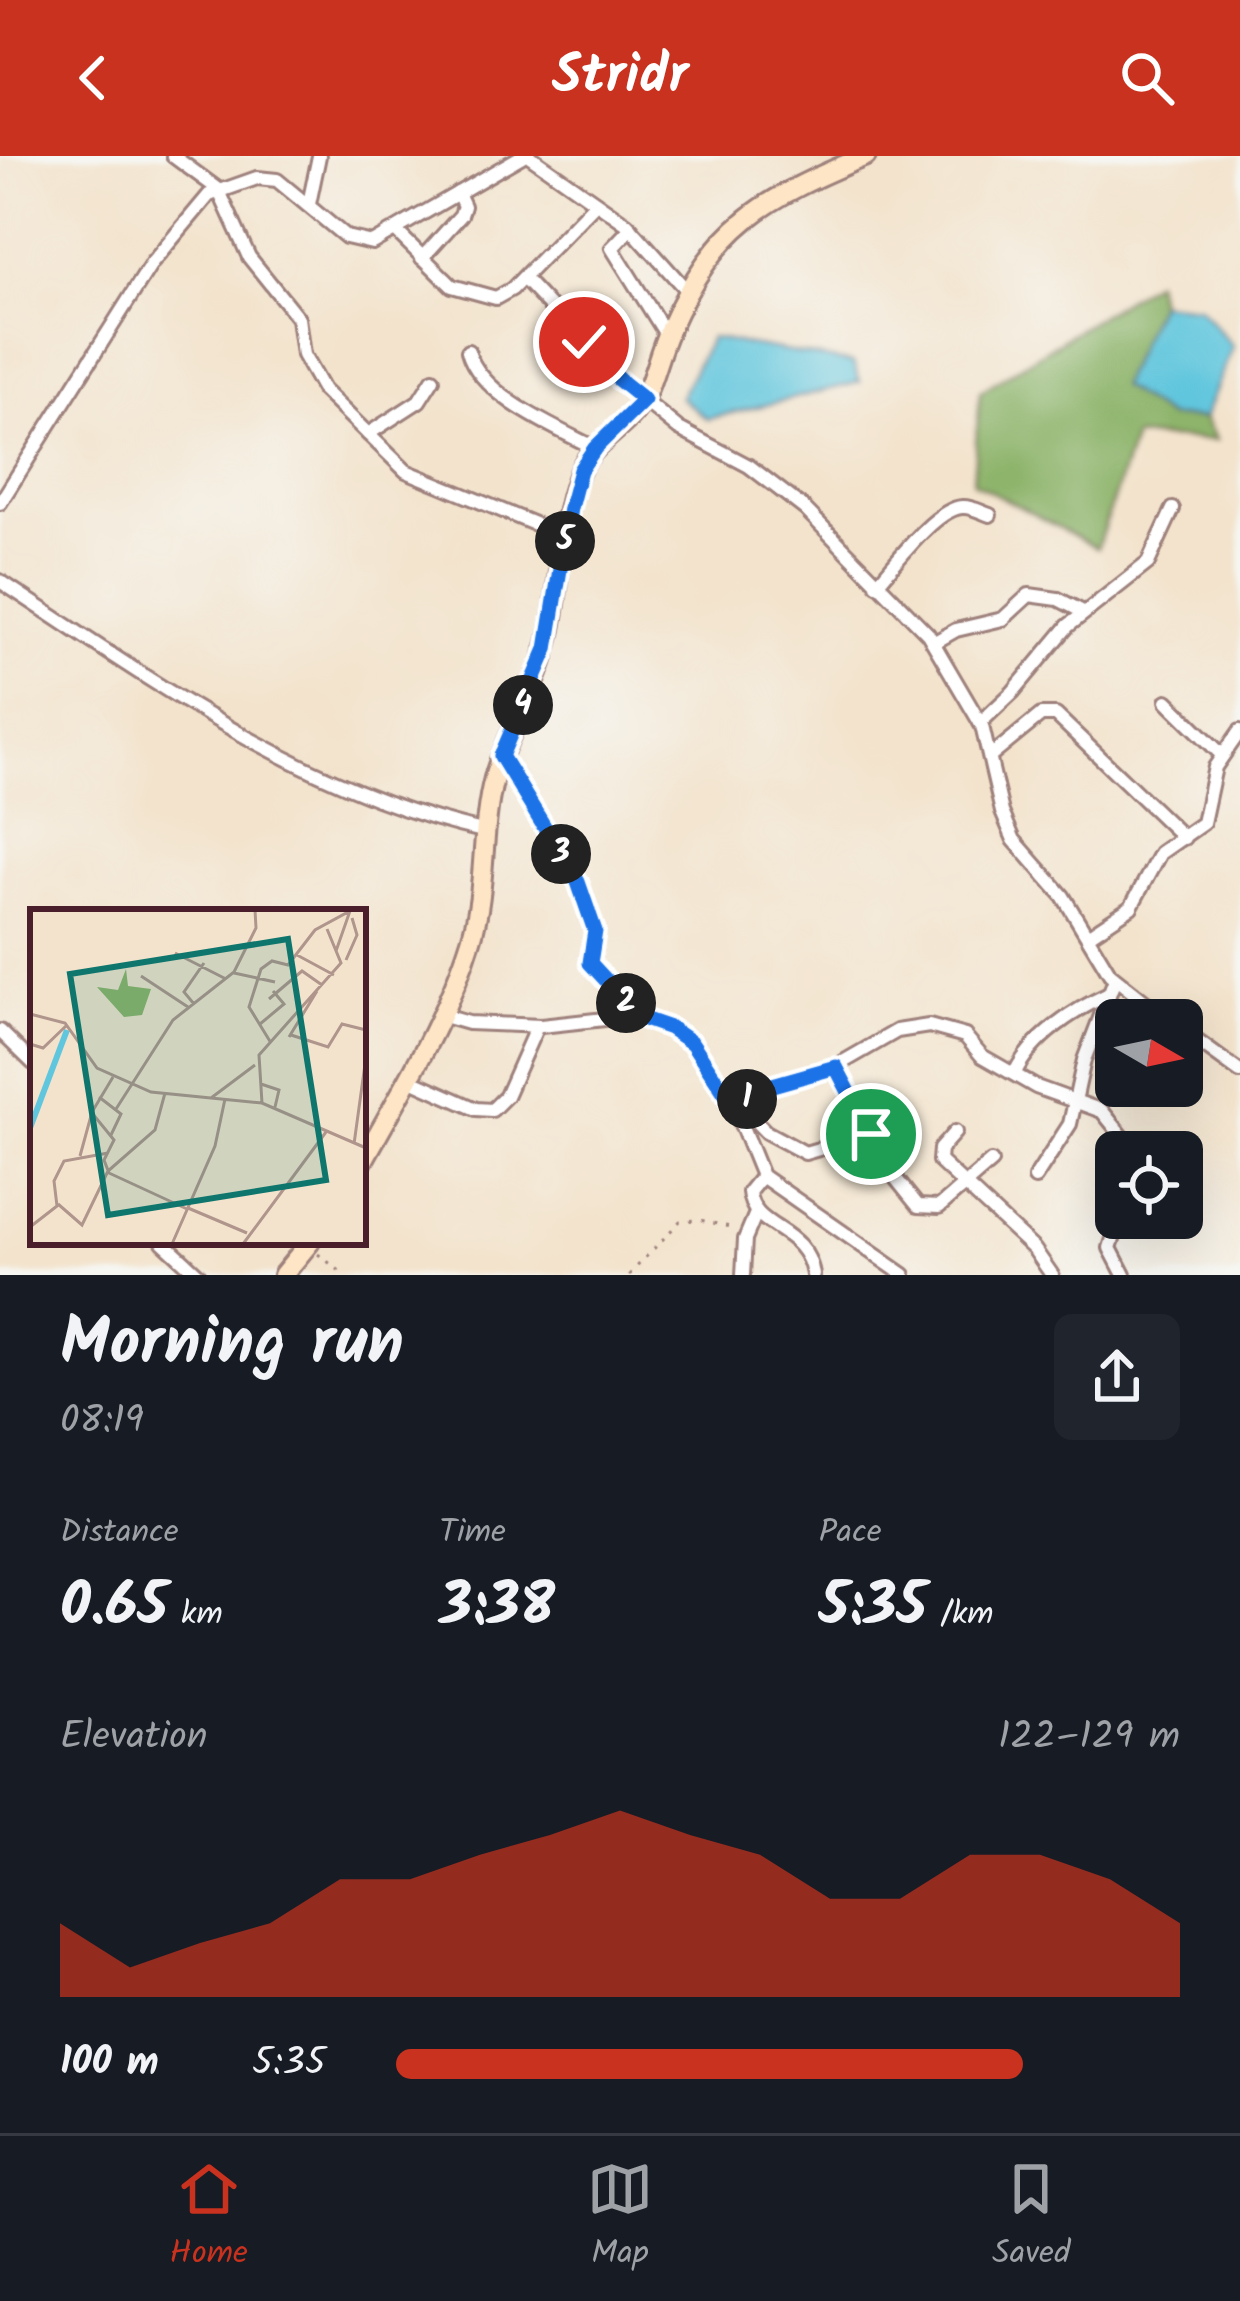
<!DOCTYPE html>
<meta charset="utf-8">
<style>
:root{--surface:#171b24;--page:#20242c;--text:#f1f3f6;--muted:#9ea1a6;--line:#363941;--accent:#c8321e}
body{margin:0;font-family:Kalam,sans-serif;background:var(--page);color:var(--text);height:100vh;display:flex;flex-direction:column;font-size:45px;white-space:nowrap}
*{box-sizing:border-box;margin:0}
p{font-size:39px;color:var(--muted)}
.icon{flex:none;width:66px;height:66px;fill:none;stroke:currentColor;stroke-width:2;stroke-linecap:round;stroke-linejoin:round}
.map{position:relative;height:1119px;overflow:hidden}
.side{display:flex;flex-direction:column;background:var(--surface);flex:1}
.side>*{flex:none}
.needle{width:78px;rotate:99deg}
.controls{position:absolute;left:1095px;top:843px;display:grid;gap:24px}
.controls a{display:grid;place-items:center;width:108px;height:108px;border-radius:18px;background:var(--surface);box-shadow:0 12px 48px #0002;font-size:60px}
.pin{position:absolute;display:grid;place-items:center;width:102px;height:102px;color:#fff;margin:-51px;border:6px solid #fff;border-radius:50%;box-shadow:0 3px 12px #0007}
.km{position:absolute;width:60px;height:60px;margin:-30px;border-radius:50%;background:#222;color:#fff;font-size:33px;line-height:60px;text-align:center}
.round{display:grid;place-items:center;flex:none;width:126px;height:126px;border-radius:18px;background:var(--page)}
.head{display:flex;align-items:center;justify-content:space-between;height:204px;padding:0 60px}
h1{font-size:66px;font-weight:700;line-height:90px}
.metrics{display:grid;grid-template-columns:repeat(3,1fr);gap:18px;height:204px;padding:12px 60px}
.metrics div{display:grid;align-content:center}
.metrics b{font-size:60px;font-weight:700}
.metrics small{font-size:33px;font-weight:400}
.metrics p{font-size:33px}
.chart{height:336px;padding:24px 60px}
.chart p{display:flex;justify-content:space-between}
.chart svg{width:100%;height:216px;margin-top:12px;fill:var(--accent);opacity:.7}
ul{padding:0 60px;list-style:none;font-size:39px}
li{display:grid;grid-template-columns:192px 144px 1fr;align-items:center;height:90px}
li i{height:30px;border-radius:15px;background:var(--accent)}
header{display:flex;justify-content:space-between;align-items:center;height:156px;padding:0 60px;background:var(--accent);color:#fff;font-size:54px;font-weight:700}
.tabs{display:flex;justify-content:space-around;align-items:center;height:168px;border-top:3px solid var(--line);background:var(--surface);font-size:33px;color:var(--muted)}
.tabs a{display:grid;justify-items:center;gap:6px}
.tabs .on{color:var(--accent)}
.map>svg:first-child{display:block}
.forest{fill:#8db46a;stroke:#6c6a4a;stroke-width:3}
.water{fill:#60c6dd;stroke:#557284;stroke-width:3}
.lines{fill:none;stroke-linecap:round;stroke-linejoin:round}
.street-casing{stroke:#9e817c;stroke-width:18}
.secondary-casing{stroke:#9e817c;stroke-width:24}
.path{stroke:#9e817c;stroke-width:3;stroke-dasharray:3 9;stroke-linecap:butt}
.street{stroke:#fff;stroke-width:12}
.secondary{stroke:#fde5c5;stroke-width:18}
.route-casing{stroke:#fff;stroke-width:24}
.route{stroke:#1a73e8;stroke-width:15}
.inset-river{fill:none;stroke:#60c6dd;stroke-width:6}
.inset-road{fill:none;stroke:#af958c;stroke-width:3}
.view{fill:#0f766e;fill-opacity:0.15;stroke:#0f766e;stroke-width:6}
.inset-edge{fill:none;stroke:#4a1f2b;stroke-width:6}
</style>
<header><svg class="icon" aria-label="back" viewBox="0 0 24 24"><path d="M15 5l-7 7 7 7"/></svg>Stridr<svg class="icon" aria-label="search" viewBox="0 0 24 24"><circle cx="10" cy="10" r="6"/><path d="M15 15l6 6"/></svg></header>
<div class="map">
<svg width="1240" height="1119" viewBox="0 0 1240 1119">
<rect width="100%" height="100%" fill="#f6f6f2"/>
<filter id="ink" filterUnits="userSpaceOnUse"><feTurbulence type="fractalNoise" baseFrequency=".00833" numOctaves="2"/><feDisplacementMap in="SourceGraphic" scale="24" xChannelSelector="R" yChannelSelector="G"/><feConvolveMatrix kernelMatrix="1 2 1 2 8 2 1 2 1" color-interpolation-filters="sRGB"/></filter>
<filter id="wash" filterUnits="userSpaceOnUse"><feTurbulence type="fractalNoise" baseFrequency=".004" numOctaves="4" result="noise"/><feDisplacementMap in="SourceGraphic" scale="48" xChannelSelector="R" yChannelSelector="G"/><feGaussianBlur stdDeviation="2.7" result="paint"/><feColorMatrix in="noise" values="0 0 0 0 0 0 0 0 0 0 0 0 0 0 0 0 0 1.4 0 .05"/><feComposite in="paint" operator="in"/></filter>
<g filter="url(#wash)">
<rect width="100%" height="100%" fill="#f3e3cc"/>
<!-- forest -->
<polygon class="forest" points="1154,125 1158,147 1121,230 1167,261 1204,262 1216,284 1134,281 1097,392 973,326 980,236"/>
<!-- water -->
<g class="water">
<polygon points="1158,147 1198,151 1233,190 1204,262 1168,261 1120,230"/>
<polygon points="710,182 853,207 860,226 707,263 680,241"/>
</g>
</g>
<g filter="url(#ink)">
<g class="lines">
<!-- street casing -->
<g class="street-casing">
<g id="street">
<polyline points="173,0 218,33 249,101 298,162 303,199 323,234 406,315 566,381"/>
<polyline points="530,0 627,68 688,136"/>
<polyline points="309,48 319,0"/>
<polyline points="631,72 612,92 667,180"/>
<polyline points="396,75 452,130 496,142 512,133 596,47"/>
<polyline points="422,102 461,59 464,50 458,37"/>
<polyline points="523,122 619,224 679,273 749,310 805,353 928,478 982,570 1002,656 1014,684 1063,740 1110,818 1168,864"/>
<path d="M468,195C480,240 556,272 595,292"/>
<polyline points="368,278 419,245 433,223"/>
<polyline points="0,347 152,107 209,39 257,22 277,24 346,81 372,87 522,0"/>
<path d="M0,425C152,525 306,637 487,676"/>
<path d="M877,428C895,408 935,353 962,351C971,350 981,356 990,359"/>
<polyline points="935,486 956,474 1003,463 1029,439 1058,443 1083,456"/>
<polyline points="1167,545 1222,599"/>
<polyline points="980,567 1013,536 1068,470 1148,407 1173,353"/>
<polyline points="501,600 578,726 595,775 590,807 641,863"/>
<polyline points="991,600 1041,559 1056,559 1184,682"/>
<polyline points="1089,779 1131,751 1160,697 1203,667 1215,611 1240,575"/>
<polyline points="440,859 468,867 541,870 623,861 641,863 678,876 698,895 734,951 762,1020 904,1119"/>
<polyline points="1182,874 1240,916"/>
<polyline points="0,875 33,907"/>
<polyline points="836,911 889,1014 918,1050 939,1051 991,1006"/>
<path d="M1015,917C1031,882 1074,854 1109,838"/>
<polyline points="409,923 476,953 492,954 506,940 537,870"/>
<polyline points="739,948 766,976 805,997 871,978"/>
<polyline points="734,951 769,930 831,913 897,875 929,870 965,880 982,900 1036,931 1102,955 1135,996"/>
<polyline points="955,976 940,993 939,1005 1034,1093 1052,1119"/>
<path d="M762,1020L749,1036C752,1075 806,1069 813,1119"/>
<polyline points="1035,1022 1070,968 1084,904 1115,823"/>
<polyline points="1120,1062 1110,1092 1124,1119"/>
<polyline points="163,1086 199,1119"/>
<polyline points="743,1119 745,1083 756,1057"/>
</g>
</g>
<!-- secondary casing -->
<g class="secondary-casing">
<g id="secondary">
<path d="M363,1005C402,934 447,862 471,784C487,732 480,675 494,622C508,573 540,529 550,478C561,426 559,367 579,317C592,285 629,272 644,242C654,221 659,196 669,174C716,68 763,43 866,0"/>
<polyline points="283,1119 310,1086"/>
</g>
</g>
<!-- path -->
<g class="path">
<polyline points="318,1098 345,1119"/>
<polyline points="629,1119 680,1065 700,1064 734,1072"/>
</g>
<!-- street -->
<use href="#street" class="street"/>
<!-- secondary -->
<use href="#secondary" class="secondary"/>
</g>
</g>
<g class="lines" filter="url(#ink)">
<!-- route casing -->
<g class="route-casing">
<polyline id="route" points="584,186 619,224 644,244 595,292 580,314 570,352 547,493 501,600 578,726 595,775 590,807 641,862 670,872 692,887 734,951 769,930 836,911 871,978"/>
</g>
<!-- route -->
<use href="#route" class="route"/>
</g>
<!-- overview -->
<g transform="translate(30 753)">
<rect width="336" height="336" fill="#f3e3cc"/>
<path d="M96,60L98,77L121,80L112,106L94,108L67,78L88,81Z" fill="#8db46a"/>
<path class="inset-river" d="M0,219L37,121"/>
<path class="inset-road" d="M145,44L196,70M267,46L304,66M316,51L327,26L322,9M204,64L245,73M111,67L158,98M239,90L272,62L292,76M164,95L154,83L174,54M0,105L35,114L67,159L121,183L232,194L336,239M230,115L254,95L243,82M261,126L298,138L312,115L336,121M259,128L287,82M241,134L219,98L231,60L242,52L258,56L285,21L320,2L306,42M0,135L13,139L37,116M231,175L249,181L245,198M69,188L91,205L81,226M181,189L225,156M232,194L229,146L311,54L297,20M86,200L143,111L204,63L226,19L225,1M62,204L84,231L74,251L79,264L157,300M324,235L336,148M50,247L62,203L83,168M28,295L52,316L78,262L125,221L135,184M158,299L217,324M0,318L27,297L24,272L34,252L78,244M142,335L185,237L195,190M213,335L296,223"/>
<path class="view" d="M258,30L296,271L78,306L40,65Z"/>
<rect width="336" height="336" class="inset-edge"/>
</g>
</svg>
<div class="controls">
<a><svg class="needle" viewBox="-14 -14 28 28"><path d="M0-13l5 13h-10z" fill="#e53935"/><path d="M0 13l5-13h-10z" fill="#9ea1a6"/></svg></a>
<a><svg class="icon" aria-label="locate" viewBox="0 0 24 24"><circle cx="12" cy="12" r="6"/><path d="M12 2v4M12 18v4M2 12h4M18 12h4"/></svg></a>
</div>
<div class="pin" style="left:871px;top:978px;background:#1e9e55"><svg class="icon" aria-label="arrive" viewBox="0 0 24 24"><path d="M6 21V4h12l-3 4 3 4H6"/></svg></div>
<div class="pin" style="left:584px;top:186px;background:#d93025"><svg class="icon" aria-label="check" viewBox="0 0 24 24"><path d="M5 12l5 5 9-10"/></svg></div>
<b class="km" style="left:747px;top:943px">1</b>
<b class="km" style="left:626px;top:847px">2</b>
<b class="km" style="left:561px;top:698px">3</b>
<b class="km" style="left:523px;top:549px">4</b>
<b class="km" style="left:565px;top:385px">5</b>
</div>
<section class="side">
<div class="head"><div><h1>Morning run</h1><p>08:19</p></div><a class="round"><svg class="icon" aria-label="share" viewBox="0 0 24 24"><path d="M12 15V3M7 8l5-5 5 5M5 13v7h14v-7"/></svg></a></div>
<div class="metrics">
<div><p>Distance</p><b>0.65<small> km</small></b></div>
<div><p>Time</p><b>3:38</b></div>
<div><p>Pace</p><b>5:35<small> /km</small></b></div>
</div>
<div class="chart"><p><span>Elevation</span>122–129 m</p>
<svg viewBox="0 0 160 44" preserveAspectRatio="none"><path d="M0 44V29L10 38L20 33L30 29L40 20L50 20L60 15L70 11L80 6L90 11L100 15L110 24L120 24L130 15L140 15L150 20L160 29V44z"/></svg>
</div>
<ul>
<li><b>100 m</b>5:35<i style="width:80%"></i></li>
</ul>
</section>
<nav class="tabs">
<a class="on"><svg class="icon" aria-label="home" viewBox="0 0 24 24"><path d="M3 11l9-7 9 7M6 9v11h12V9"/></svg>Home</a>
<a><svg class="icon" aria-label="map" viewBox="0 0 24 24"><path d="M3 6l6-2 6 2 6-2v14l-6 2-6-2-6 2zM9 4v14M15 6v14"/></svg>Map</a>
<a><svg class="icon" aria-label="saved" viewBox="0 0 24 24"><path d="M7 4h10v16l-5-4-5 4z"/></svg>Saved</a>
</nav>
